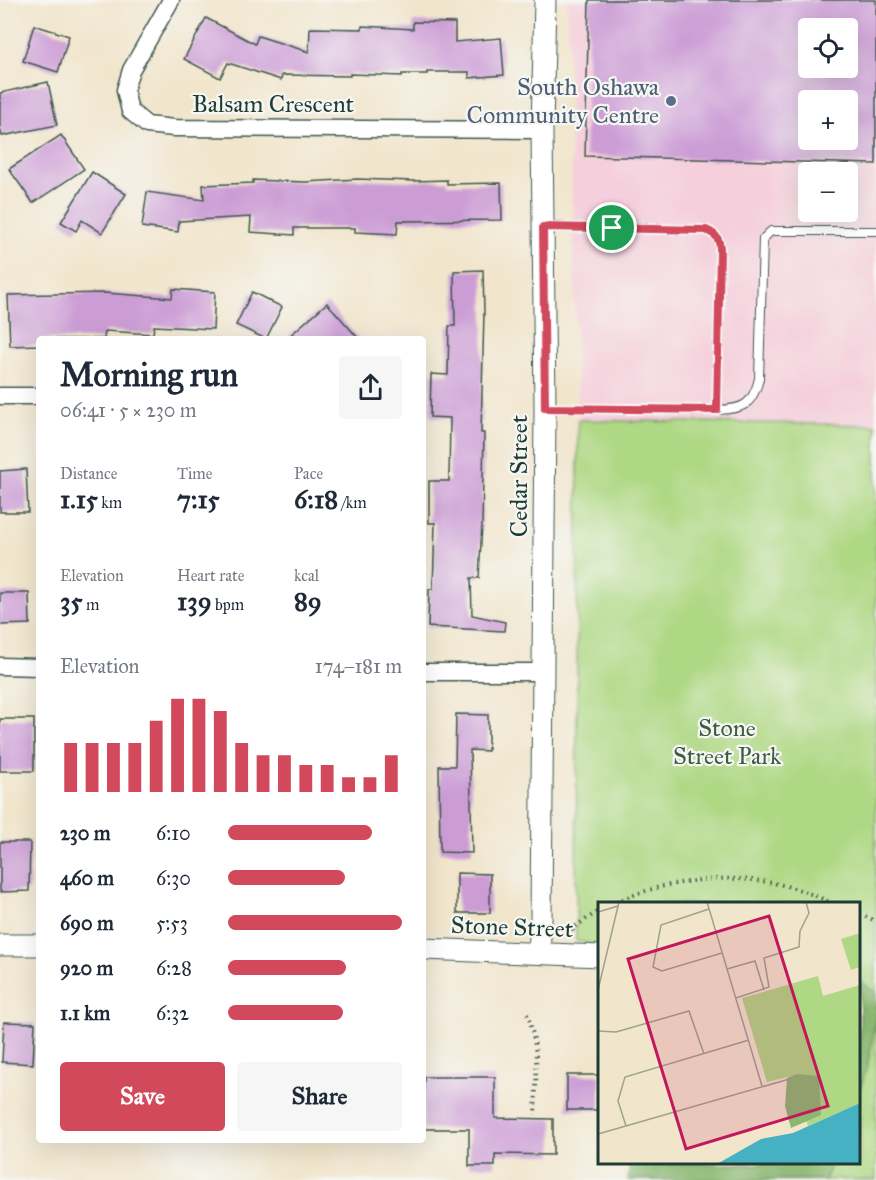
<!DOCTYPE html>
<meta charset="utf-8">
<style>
:root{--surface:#fff;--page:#f6f6f7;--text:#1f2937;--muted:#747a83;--accent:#d1495b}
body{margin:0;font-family:"IM FELL Great Primer",serif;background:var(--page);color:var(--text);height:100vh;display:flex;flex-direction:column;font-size:22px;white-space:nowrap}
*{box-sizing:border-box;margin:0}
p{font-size:20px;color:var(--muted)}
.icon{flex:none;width:33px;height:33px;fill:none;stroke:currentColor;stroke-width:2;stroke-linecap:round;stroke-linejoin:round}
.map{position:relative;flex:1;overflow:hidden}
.panel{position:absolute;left:36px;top:336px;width:390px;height:807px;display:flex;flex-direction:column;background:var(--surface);border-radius:6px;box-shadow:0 6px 24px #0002}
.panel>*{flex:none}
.fabs{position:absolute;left:798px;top:18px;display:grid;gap:12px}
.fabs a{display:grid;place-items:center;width:60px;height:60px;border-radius:6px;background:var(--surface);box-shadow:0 6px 24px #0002;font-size:30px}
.pin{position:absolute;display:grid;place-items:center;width:51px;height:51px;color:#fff;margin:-26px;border:3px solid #fff;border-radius:50%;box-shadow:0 2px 6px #0007}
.round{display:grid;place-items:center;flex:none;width:63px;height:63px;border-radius:6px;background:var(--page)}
.head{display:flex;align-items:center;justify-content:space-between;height:102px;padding:0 24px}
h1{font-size:33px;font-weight:800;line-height:45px}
.metrics{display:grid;grid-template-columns:repeat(3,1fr);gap:9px;height:102px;padding:6px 24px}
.metrics div{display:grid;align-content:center}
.metrics b{font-size:26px;font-weight:800}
.metrics small{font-size:16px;font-weight:400}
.metrics p{font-size:16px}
.chart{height:168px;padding:12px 24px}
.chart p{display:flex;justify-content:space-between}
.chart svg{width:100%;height:108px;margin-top:6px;stroke:var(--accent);stroke-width:6}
.action{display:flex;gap:12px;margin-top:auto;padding:12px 24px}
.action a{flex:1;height:69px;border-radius:6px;background:var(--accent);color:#fff;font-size:24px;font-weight:800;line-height:69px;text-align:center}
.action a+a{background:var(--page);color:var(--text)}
ul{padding:0 24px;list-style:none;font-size:20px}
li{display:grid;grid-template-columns:96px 72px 1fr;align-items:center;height:45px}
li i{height:15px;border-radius:8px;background:var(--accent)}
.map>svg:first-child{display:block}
.built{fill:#f5cfdb;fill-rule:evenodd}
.green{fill:#aed883;stroke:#668a5c;stroke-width:1.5}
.forest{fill:#8ab871;stroke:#547a52;stroke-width:1.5}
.building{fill:#cc9dd5;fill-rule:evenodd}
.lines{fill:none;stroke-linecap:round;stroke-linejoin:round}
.service-casing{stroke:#3e564b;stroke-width:10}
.minor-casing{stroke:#3e564b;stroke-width:19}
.tertiary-casing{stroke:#3e564b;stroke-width:23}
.path{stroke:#3e564b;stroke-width:4;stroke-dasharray:1.5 4.5;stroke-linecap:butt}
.service{stroke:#fff;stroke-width:8}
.minor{stroke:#fff;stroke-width:16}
.tertiary{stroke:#fff;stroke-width:21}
.route-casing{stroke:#fff;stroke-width:12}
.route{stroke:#d1495b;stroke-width:8}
.service-dot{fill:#5c6f8a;stroke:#f6f6f2;stroke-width:2}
.labels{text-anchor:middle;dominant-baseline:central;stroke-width:4.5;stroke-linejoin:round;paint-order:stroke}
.service-label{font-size:24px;fill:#4e5e75;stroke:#f6f6f2;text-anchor:end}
.street-label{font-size:24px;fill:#1f3d34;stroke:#f6f6f2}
.park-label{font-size:24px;fill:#3c5c44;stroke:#f6f6f2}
.inset-road{fill:none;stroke:#9da28f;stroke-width:1.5}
.view{fill:#c2185b;fill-opacity:0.15;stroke:#c2185b;stroke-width:3}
.inset-edge{fill:none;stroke:#1f3d34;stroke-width:3}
</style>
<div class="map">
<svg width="876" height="1180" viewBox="0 0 876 1180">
<rect width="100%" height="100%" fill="#f6f6f2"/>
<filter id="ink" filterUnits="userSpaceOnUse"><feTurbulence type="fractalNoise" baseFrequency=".0167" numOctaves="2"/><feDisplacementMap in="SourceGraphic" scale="12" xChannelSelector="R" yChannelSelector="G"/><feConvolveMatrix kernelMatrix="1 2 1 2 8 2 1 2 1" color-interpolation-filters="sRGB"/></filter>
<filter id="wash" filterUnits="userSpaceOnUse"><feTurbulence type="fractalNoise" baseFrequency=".008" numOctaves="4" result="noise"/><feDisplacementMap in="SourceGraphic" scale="24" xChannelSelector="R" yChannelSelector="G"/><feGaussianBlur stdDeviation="1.35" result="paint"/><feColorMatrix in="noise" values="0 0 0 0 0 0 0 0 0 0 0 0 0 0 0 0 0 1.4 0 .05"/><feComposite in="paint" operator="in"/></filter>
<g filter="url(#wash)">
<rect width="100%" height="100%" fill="#f1e5cc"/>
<!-- built -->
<path class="built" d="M567,0H876V425L578,420ZM808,28H848V68H808ZM808,100H848V140H808ZM808,172H848V212H808Z"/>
<!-- green -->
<polygon class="green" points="578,420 876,425 876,1180 730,1180 730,1164 860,1164 860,904 600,904 600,945 576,941"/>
<!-- forest -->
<g class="forest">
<path d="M860,981L876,993C876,1025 871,1058 860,1089Z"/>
<polygon points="630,1164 832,1164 825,1180 628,1180"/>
</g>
<g id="blocks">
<!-- building -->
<g class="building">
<path d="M589,0H876V164L585,156ZM808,28H848V68H808ZM808,100H848V140H808Z"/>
<polygon points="206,18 255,44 258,36 309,52 310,28 362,29 362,26 413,29 413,22 455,23 455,42 501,38 504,75 469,78 469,72 427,72 427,74 402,74 402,76 350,74 350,76 282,75 281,80 228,63 220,78 184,59"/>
<polygon points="34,25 69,36 58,72 23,61"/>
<polygon points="48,82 57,125 2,136 0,126 0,93"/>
<polygon points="61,135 84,169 33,203 9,169"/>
<polygon points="92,172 126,194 102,233 82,220 76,231 61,222"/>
<polygon points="357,179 413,181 447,180 447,184 501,183 502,220 398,221 397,234 355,232 355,228 294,228 294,235 250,232 251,217 179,221 178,232 142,227 147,192 204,200 203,185 253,183 253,180 305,182"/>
<polygon points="483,270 484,312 481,433 484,433 482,524 479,578 471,578 472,615 505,622 504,631 428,627 429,589 433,589 435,523 429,523 429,481 449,481 450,418 430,417 431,374 448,375 449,326 455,326 454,271"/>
<polygon points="173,289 215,292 213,329 154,326 153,334 105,331 104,339 39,339 39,345 10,346 8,295 105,293 172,298"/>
<polygon points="252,292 282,307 266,339 236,325"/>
<polygon points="327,303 359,339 286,339"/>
<polygon points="26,469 28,512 0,512 0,471"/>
<polygon points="0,593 29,593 30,624 0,625"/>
<polygon points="456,714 488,715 488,751 470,750 472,853 440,852 439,766 455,766"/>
<rect x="0" y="719" width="34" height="52"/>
<polygon points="0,842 30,842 29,891 0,892"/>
<polygon points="457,873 490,874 490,913 457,913"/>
<polygon points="4,1022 35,1023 33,1064 2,1062"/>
<rect x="567" y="1075" width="33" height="35"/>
<polygon points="424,1077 495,1077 495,1118 553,1119 553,1155 495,1154 495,1166 469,1166 469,1129 423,1129"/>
</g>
</g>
</g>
<g filter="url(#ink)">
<use href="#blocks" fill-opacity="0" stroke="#3e564b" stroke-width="1.5"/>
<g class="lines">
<!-- service casing -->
<g class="service-casing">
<g id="service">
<path d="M543,227L706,230C715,234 719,237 720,248L717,410"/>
<path d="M545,408L717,410C743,409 752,406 759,379L763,239L771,231H876"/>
</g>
</g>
<!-- minor casing -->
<g class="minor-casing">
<g id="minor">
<polyline points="171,0 131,70 125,90 130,111 147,125 174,128 542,130"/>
<polyline points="0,396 39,396"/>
<polyline points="0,666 39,667"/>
<polyline points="423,672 543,672"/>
</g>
</g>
<!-- tertiary casing -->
<g class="tertiary-casing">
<g id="tertiary">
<polyline points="0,945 39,945"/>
<polyline points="423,949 600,956"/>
<polyline points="539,952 541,921 545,408 542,130 545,0"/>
</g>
</g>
<!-- path -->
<g class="path">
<path d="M611,904C668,878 740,870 800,890C811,894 823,899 834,904"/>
<polyline points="860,914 876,921"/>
<polyline points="572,937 573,928 600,910"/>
<path d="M527,1014C540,1049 536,1077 535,1115"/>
</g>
<!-- service -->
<use href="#service" class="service"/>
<!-- minor -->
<use href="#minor" class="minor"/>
<!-- tertiary -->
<use href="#tertiary" class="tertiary"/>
</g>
</g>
<g class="lines" filter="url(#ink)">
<!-- route casing -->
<g class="route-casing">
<path id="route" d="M543,227L706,230C715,234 719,237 720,248L717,410L545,408Z"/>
</g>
<!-- route -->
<use href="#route" class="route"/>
</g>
<!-- markers -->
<circle class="service-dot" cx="671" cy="101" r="6"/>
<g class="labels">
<!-- service labels -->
<g class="service-label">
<text x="659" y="87">South Oshawa<tspan x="659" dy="28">Community Centre</tspan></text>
</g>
<!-- street labels -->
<g class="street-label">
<text x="273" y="104">Balsam Crescent</text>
<text transform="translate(519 476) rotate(-90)">Cedar Street</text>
<text transform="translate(512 927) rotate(2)">Stone Street</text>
</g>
<!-- park labels -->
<g class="park-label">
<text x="727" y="728">Stone<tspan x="727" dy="28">Street Park</tspan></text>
</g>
</g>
<!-- overview -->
<g transform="translate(598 902)">
<rect width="262" height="262" fill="#f1e5cc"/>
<path d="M262,31V65L253,68L243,37ZM220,74L225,94L262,83V201L210,224L194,174L169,180L144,96Z" fill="#aed883"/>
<path d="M199,172L221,174L223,213L193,226L187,204L189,176Z" fill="#8ab871"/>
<path d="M262,201V262H119L163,237L195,231Z" fill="#45b1c3"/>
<path class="inset-road" d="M109,0L164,184M111,7L63,23L55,65L64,69L124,51M0,10L20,4M129,67L157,59L166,88M0,88L21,0M138,96L171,85L166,56L201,45L202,29L211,11L208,0M0,129L18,130L91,109L106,152M28,224L20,199L27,175L151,138M0,232L195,176"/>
<path class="view" d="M171,14L230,204L88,247L30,57Z"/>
<rect width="262" height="262" class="inset-edge"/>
</g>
</svg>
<div class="fabs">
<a><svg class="icon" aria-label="locate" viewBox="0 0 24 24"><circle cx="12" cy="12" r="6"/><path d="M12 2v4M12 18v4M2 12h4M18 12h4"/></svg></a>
<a>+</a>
<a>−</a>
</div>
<div class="pin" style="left:612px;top:228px;background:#1e9e55"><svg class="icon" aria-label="arrive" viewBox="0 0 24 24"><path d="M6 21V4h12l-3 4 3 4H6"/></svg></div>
<section class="panel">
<div class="head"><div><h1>Morning run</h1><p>06:41 · 5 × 230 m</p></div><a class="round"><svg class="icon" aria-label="share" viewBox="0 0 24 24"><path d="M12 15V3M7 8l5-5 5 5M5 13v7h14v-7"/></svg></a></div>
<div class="metrics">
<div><p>Distance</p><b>1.15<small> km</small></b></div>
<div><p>Time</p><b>7:15</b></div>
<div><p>Pace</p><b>6:18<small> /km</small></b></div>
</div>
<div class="metrics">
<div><p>Elevation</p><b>35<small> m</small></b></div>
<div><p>Heart rate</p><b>139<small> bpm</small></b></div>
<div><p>kcal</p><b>89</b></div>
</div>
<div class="chart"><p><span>Elevation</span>174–181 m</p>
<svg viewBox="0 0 160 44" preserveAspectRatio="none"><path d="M5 44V24M15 44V24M25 44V24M35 44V24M45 44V15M55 44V6M65 44V6M75 44V11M85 44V24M95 44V29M105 44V29M115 44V33M125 44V33M135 44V38M145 44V38M155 44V29"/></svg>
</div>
<ul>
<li><b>230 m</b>6:10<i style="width:83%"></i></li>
<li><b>460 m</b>6:30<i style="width:67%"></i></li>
<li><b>690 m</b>5:53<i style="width:100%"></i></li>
<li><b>920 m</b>6:28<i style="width:68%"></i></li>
<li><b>1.1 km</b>6:32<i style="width:66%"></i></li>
</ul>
<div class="action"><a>Save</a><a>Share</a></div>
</section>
</div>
